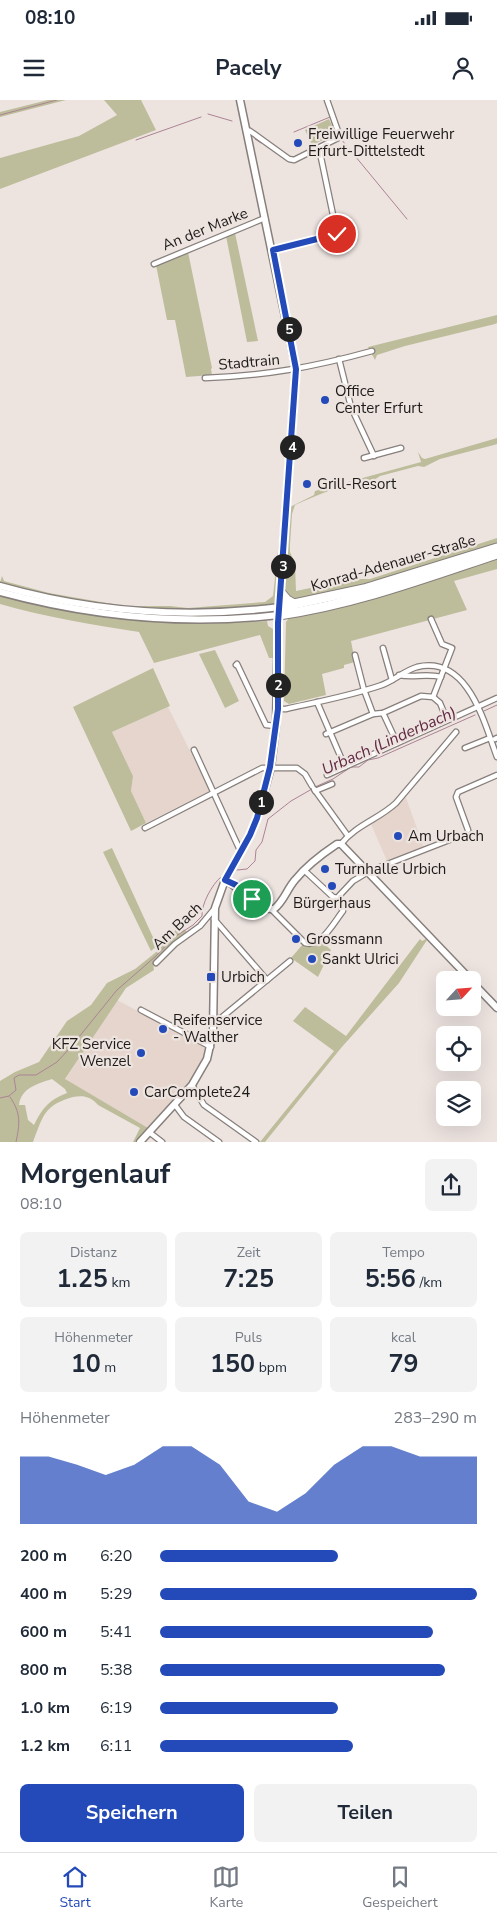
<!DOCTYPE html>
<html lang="de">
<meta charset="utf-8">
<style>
:root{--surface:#fff;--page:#f2f2f3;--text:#1f2937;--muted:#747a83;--line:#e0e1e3;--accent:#234ab8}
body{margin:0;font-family:"Nunito Sans",sans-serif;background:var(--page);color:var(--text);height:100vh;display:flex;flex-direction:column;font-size:19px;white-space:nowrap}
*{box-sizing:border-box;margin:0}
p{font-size:16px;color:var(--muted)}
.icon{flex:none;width:28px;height:28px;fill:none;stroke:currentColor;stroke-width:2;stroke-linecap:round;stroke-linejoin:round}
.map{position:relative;height:1042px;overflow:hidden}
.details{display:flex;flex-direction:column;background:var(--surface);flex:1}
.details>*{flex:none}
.needle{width:32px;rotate:64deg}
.fabs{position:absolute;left:436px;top:871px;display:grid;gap:10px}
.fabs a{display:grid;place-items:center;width:45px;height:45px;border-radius:8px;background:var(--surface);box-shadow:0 5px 20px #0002;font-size:25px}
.pin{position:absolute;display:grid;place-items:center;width:42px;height:42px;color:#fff;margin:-21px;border:2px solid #fff;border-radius:50%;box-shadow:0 1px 5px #0007}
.km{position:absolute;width:25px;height:25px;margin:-12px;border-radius:50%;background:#222;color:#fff;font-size:14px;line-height:25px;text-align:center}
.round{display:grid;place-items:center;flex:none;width:52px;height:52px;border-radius:8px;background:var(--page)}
.overview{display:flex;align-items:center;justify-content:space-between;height:85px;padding:0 20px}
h1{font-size:28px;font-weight:700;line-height:38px}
.metrics{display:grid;grid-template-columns:repeat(3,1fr);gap:8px;height:85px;padding:5px 20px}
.metrics div{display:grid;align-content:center;border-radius:8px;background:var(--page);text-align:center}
.metrics b{font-size:25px;font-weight:700}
.metrics small{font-size:14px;font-weight:400}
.metrics p{font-size:14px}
.chart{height:140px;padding:10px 20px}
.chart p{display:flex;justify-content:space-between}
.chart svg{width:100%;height:90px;margin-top:5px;fill:var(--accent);opacity:.7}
.primary-button{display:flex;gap:10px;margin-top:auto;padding:10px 20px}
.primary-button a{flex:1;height:58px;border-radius:8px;background:var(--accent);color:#fff;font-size:20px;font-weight:700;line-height:58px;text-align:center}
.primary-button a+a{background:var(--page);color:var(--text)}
ul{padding:0 20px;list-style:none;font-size:16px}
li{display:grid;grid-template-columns:80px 60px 1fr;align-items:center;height:38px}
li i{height:12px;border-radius:6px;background:var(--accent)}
.status{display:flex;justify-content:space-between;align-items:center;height:35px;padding:0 25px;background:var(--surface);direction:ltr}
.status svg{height:14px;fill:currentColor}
header{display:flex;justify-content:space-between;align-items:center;height:65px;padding:0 20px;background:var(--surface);font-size:22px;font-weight:700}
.dock{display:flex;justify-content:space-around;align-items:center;height:70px;border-top:1px solid var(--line);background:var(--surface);font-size:14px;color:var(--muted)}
.dock a{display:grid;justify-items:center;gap:2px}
.dock .selected{color:var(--accent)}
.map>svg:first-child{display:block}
.built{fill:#e5d5cd}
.green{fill:#bdbd9c;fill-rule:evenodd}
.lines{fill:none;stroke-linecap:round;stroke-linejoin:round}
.stream{stroke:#ac8394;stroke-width:1}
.street-casing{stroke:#877f7b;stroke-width:7}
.secondary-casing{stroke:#877f7b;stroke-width:9}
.highway-casing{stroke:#877f7b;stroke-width:11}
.street{stroke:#fff;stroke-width:4.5}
.secondary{stroke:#fff;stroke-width:6}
.highway{stroke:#fff;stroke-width:9}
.route-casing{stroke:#fff;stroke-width:10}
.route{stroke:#234ab8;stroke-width:6}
.poi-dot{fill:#234ab8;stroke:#ede4e0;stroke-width:2}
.labels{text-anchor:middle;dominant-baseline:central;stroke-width:4.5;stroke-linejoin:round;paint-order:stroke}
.poi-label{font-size:15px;fill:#1d1a18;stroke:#ede4e0;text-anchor:start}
.street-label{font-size:15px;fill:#1d1a18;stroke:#ede4e0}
.water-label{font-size:16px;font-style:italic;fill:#602943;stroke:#ede4e0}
</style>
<div class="status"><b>08:10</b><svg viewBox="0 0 49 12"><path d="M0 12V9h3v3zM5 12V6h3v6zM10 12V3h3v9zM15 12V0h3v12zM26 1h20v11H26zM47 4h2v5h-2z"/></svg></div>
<header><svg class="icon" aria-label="menu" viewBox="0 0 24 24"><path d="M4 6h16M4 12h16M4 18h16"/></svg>Pacely<svg class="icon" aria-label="person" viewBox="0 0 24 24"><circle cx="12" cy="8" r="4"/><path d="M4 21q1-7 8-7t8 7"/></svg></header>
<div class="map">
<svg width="497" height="1042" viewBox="0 0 497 1042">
<rect width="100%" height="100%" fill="#ede4e0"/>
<!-- built -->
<g class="built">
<polygon points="168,607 210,691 146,723 131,691 133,676 112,632"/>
<polygon points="405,695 424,748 390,762 387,761 371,724 380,719"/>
<polygon points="117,900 208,948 205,957 193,979 148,1028 65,980"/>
</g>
<!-- green -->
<g class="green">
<polygon points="48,0 66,0 0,17 0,12"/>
<polygon points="104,0 141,0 156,30 0,89 0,58 79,36 117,15"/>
<polygon points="329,19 336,34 312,45 305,30"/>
<polygon points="235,133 258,241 247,242 226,136"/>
<polygon points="188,152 212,268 211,269 212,275 186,277 175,220 167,220 156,165"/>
<polygon points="497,215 497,223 495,224 405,246 377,255 375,260 368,247"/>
<path d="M497,338V344L494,345L440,359L424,367L418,366L380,376L371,382C357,378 310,398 295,405L292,414L290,445V452L295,464L296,491L353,479H370L497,438V444L377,482L267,506L219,510L139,509L77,501L0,483L2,476L4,481L49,493L124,506H170L188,508L265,502L273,496L283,406H292L314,395L315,391L421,362L418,352L422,358L425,359Z"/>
<polygon points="497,456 497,469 454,481 467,510 351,541 355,562 344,565 344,568 322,574 326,595 289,604 284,601 286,522 289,518"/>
<path d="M0,494C88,518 176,528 267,521L268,526L273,529L274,558H269L260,535L154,563L139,532C93,525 46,517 0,504Z"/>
<polygon points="215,550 239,601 225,608 199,554"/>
<polygon points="153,568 170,606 112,632 133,676 131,691 146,723 131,731 73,607"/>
<polygon points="112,748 157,846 151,851 103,752"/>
<path d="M179,824L188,833L174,842L153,863L154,870L126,888L65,979L148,1028L136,1042H133L140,1028L98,1005C91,997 84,995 73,997C44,1005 43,1016 33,1042H0V981L15,972L39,962L67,921L91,905L107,883L135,869L155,853L171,837ZM52,979L65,989L67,993C50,999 42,1008 34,1025L28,1020L25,1005H19C21,988 37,984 52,979Z"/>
<polygon points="420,839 422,841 426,839 427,840 399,883 341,948 265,1042 260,1042 334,951 293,921 305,907 346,936"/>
<polygon points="321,841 331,850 318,877 291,858 303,844 315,846"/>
</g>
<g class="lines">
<!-- stream -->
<g class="stream">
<polyline points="208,14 232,21"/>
<polyline points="0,15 57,0"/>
<polyline points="294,32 330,17"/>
<polyline points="255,39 261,43"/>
<polyline points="341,39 407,119"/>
<polyline points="136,40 201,17"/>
<polyline points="484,611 497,605"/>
<polyline points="315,687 333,679 351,667 359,667 368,660 378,658 475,615"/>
<polyline points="237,770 247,769 255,761 256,750 262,742 268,719 291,701 312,689"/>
<path d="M9,996L16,990L14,978L19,975H36L57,962L70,948L117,890L156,856L173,838L193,825L202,816C201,805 212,784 221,777"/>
<path d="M10,997C21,1013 20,1023 16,1042"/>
<polyline points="0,998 9,996"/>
</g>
<!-- street casing -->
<g class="street-casing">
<g id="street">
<polyline points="246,30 250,31 289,59 294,60 340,37 327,0"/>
<polyline points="273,150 337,134 319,48"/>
<polyline points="154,164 265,118"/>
<polyline points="339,259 351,307 374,356"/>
<path d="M205,278C264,276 314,267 372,251"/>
<polyline points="364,358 401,348"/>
<polyline points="431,519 442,544 452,548 433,597"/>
<polyline points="383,548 392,580"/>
<polyline points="355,555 364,590 373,614"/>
<polyline points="236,565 237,564 266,625 276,626"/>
<path d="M399,575C414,578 427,573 441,577"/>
<polyline points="317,602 345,667"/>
<path d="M277,609H286C317,602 349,596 379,586C393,582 403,571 417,567C468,555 484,622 497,657"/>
<polyline points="383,613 397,643"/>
<polyline points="326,634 373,614 383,613 421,596 433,597 440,603 447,620"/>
<polyline points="495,639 497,638"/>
<polyline points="465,648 490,638"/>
<polyline points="194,650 239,748 242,750"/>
<polyline points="327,675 497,598"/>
<polyline points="314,689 348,736"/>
<polyline points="315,691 332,684"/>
<polyline points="145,728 262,668 297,668 305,674 312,686"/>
<polyline points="468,730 456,697 458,692 497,675"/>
<path d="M341,744C356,725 379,719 396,703L456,632"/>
<polyline points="304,770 333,797 337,798 353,781 368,772"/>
<polyline points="370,773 380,767 457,737"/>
<path d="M271,809L305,843C321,848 334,822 343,811L337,798"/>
<polyline points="214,819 267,880"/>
<polyline points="156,863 175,844 200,826 215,808"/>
<polyline points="141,910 211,947"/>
<polyline points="214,919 221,918 290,861"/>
<polyline points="192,985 204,1005 256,1042"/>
<polyline points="175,1005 184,1017 219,1042"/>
<polyline points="149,1032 162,1042"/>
</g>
</g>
<!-- secondary casing -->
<g class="secondary-casing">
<g id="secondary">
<path d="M0,486C92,512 185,519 280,507"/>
<path d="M0,492C92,517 184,526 279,515"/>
<path d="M225,780C240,787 257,811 274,809C284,801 287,789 295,780C307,765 322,754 337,744H341L471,880"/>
<polyline points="472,882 497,908"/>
<polyline points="140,1042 192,985 207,959 213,932 215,808 225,780 250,735 257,718 271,667 276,626 278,523 296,269 240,0"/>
</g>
</g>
<!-- highway casing -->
<g class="highway-casing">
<g id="highway">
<polyline points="281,493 287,500 294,504"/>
<polyline points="280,507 364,489 497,448"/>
<path d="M279,515C355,504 425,478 497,454"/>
</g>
</g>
<!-- street -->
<use href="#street" class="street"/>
<!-- secondary -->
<use href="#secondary" class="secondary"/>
<!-- highway -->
<use href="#highway" class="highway"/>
</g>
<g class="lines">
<!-- route casing -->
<g class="route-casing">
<polyline id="route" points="252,799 236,785 225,780 250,735 257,718 270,667 278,609 278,523 296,269 273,150 337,134"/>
</g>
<!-- route -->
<use href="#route" class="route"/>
</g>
<!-- markers -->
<g class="poi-dot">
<circle cx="298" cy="43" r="5"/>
<circle cx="325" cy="300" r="5"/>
<circle cx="307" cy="384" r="5"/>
<circle cx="398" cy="736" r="5"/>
<circle cx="325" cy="769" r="5"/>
<circle cx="332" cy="786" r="5"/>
<circle cx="296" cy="839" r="5"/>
<circle cx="312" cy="859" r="5"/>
<rect x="206" y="872" width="10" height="10" rx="2.5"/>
<circle cx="163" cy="929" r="5"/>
<circle cx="141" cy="953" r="5"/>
<circle cx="134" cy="992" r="5"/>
</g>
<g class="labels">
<!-- poi labels -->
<g class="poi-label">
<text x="308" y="34">Freiwillige Feuerwehr<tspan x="308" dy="17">Erfurt-Dittelstedt</tspan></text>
<text x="335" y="291">Office<tspan x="335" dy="17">Center Erfurt</tspan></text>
<text x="317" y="384">Grill-Resort</text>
<text x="408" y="736">Am Urbach</text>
<text x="335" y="769">Turnhalle Urbich</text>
<text x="332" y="803" text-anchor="middle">Bürgerhaus</text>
<text x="306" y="839">Grossmann</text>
<text x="322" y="859">Sankt Ulrici</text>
<text x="221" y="877">Urbich</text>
<text x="173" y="920">Reifenservice<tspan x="173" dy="17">- Walther</tspan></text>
<text x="131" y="944" text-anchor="end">KFZ Service<tspan x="131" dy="17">Wenzel</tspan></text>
<text x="144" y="992">CarComplete24</text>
</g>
<!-- street labels -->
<g class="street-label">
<text transform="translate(205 129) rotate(-22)">An der Marke</text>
<text transform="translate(249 262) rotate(-5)">Stadtrain</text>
<text transform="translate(393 463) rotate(-16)">Konrad-Adenauer-Straße</text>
<text transform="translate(177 826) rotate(-43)">Am Bach</text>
</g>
<!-- water labels -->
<g class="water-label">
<text transform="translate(389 641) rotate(-24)">Urbach (Linderbach)</text>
</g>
</g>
</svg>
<div class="fabs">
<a><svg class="needle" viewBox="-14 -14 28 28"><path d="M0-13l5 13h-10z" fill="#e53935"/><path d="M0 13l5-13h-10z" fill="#747a83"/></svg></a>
<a><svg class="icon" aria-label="locate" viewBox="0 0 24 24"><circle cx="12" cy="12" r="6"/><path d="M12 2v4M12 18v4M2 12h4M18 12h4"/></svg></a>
<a><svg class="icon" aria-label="layers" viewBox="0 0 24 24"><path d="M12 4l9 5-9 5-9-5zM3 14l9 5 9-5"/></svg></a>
</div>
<div class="pin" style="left:252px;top:799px;background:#1e9e55"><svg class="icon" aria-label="arrive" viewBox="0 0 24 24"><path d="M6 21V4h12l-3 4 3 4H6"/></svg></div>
<div class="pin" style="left:337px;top:134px;background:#d93025"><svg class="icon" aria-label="check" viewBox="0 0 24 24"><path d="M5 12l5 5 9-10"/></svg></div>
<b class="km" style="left:261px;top:702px">1</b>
<b class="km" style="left:278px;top:585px">2</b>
<b class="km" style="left:283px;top:466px">3</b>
<b class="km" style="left:292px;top:347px">4</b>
<b class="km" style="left:289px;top:229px">5</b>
</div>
<section class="details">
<div class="overview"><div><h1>Morgenlauf</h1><p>08:10</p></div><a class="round"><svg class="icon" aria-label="share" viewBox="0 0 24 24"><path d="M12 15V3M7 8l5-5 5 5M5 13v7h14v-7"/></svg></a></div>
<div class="metrics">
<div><p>Distanz</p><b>1.25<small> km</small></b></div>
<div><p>Zeit</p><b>7:25</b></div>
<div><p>Tempo</p><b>5:56<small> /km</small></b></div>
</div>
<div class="metrics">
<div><p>Höhenmeter</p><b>10<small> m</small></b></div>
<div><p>Puls</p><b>150<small> bpm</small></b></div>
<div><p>kcal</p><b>79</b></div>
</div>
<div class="chart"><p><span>Höhenmeter</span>283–290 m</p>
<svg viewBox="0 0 160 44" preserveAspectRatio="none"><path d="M0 44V11L10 11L20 15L30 20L40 15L50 6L60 6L70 15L80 33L90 38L100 29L110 15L120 6L130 6L140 11L150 11L160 11V44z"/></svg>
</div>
<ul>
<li><b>200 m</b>6:20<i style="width:56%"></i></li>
<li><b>400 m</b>5:29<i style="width:100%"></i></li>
<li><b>600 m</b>5:41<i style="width:86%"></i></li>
<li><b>800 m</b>5:38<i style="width:90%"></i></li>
<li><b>1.0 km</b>6:19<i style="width:56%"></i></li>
<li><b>1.2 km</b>6:11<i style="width:61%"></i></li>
</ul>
<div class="primary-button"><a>Speichern</a><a>Teilen</a></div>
</section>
<nav class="dock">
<a class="selected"><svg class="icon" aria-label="home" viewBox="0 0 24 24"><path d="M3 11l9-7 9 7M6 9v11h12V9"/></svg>Start</a>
<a><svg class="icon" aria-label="map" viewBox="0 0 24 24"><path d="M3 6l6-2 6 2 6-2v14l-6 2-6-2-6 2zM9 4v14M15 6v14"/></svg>Karte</a>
<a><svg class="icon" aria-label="saved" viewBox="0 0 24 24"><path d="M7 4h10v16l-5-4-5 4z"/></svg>Gespeichert</a>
</nav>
